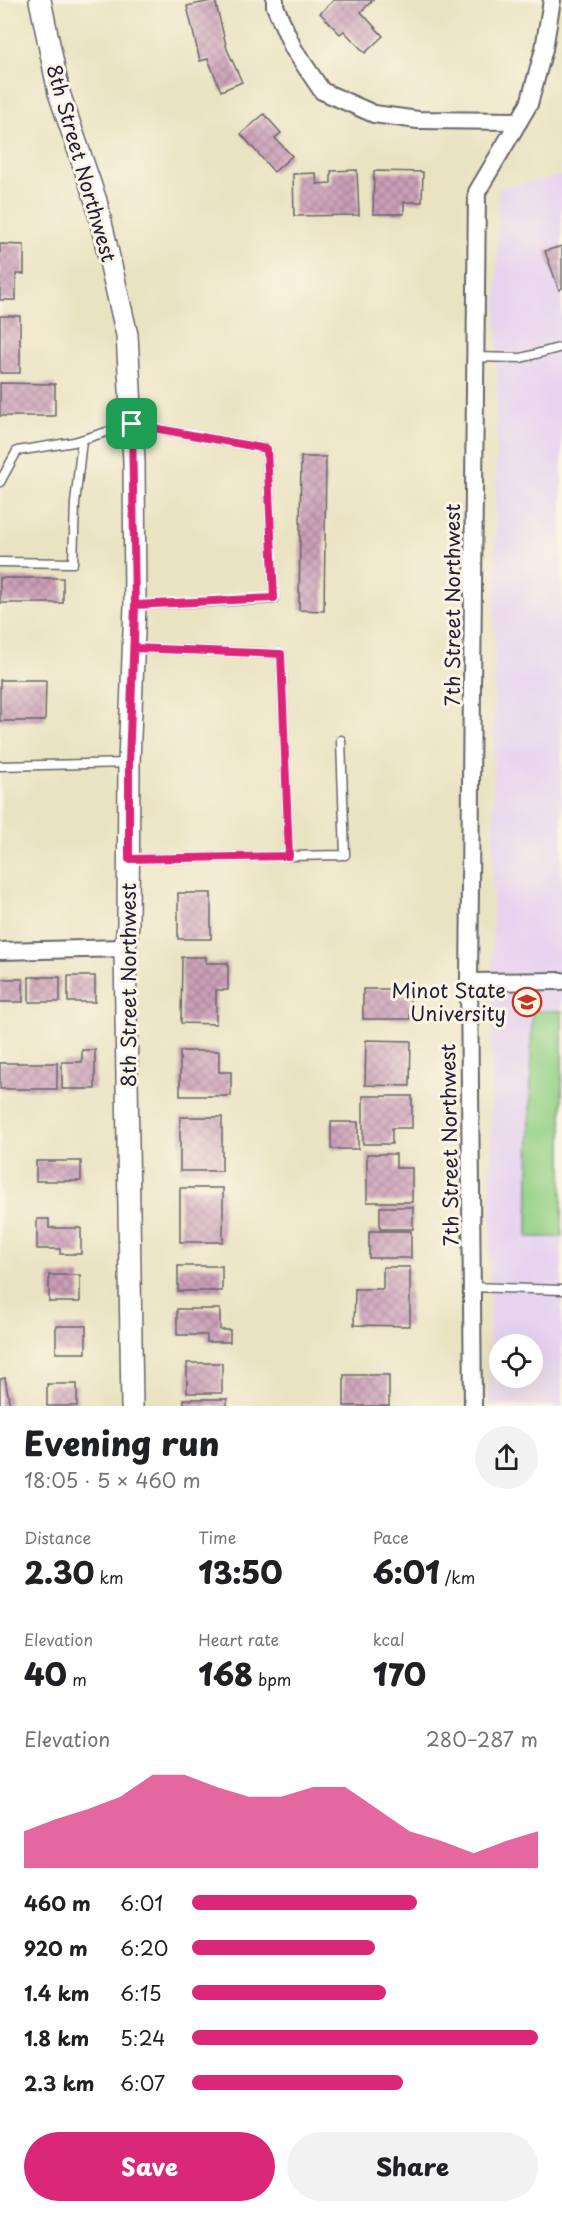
<!DOCTYPE html>
<meta charset="utf-8">
<style>
:root{--surface:#fff;--page:#f2f2f2;--text:#202124;--muted:#757577;--accent:#db2777}
body{margin:0;font-family:"Playpen Sans",sans-serif;background:var(--page);color:var(--text);height:100vh;display:flex;flex-direction:column;font-size:22px;white-space:nowrap}
*{box-sizing:border-box;margin:0}
p{font-size:20px;color:var(--muted)}
.icon{flex:none;width:33px;height:33px;fill:none;stroke:currentColor;stroke-width:2;stroke-linecap:round;stroke-linejoin:round}
.map{position:relative;height:1406px;overflow:hidden}
.details{display:flex;flex-direction:column;background:var(--surface);flex:1}
.details>*{flex:none}
.tools{position:absolute;left:489px;top:1334px;display:grid;gap:12px}
.tools a{display:grid;place-items:center;width:54px;height:54px;border-radius:50%;background:var(--surface);box-shadow:0 6px 24px #0002;font-size:30px}
.pin{position:absolute;display:grid;place-items:center;width:51px;height:51px;color:#fff;margin:-26px;border-radius:12px;box-shadow:0 3px 9px #0006}
.round{display:grid;place-items:center;flex:none;width:63px;height:63px;border-radius:32px;background:var(--page)}
.summary{display:flex;align-items:center;justify-content:space-between;height:102px;padding:0 24px}
h1{font-size:33px;font-weight:800;line-height:45px}
.metrics{display:grid;grid-template-columns:repeat(3,1fr);gap:9px;height:102px;padding:6px 24px}
.metrics div{display:grid;align-content:center}
.metrics b{font-size:30px;font-weight:800}
.metrics small{font-size:16px;font-weight:400}
.metrics p{font-size:16px}
.chart{height:168px;padding:12px 24px}
.chart p{display:flex;justify-content:space-between}
.chart svg{width:100%;height:108px;margin-top:6px;fill:var(--accent);opacity:.7}
.action{display:flex;gap:12px;margin-top:auto;padding:12px 24px}
.action a{flex:1;height:69px;border-radius:36px;background:var(--accent);color:#fff;font-size:24px;font-weight:800;line-height:69px;text-align:center}
.action a+a{background:var(--page);color:var(--text)}
ul{padding:0 24px;list-style:none;font-size:20px}
li{display:grid;grid-template-columns:96px 72px 1fr;align-items:center;height:45px}
li i{height:15px;border-radius:8px;background:var(--accent)}
.map>svg:first-child{display:block}
.built{fill:#e6d3f0;fill-rule:evenodd}
.grass{fill:#94d187;stroke:#5b7a61;stroke-width:1.5}
.building{fill:url(#building-cross-hatch)}
.lines{fill:none;stroke-linecap:round;stroke-linejoin:round}
.service-casing{stroke:#68666a;stroke-width:11}
.minor-casing{stroke:#68666a;stroke-width:20}
.tertiary-casing{stroke:#68666a;stroke-width:24}
.service{stroke:#fff;stroke-width:8}
.minor{stroke:#fff;stroke-width:16}
.tertiary{stroke:#fff;stroke-width:21}
.route-casing{stroke:#fff;stroke-width:12}
.route{stroke:#db2777;stroke-width:8}
.labels{text-anchor:middle;dominant-baseline:central;stroke-width:6;stroke-linejoin:round;paint-order:stroke}
.street-label{font-size:20px;fill:#22223b;stroke:#fcf5e5}
.poi-label{font-size:20px;fill:#22223b;stroke:#fcf5e5;text-anchor:end}
</style>
<div class="map">
<svg width="562" height="1406" viewBox="0 0 562 1406">
<defs>
<pattern id="building-cross-hatch" width="8" height="8" patternUnits="userSpaceOnUse" patternTransform="scale(1.5)"><rect width="8" height="8" fill="#cb9fb8"/><path d="M0 0l8 8M0 8l8-8" fill="none" stroke="#a48197"/></pattern>
</defs>
<rect width="100%" height="100%" fill="#fcf5e5"/>
<filter id="ink" filterUnits="userSpaceOnUse"><feTurbulence type="fractalNoise" baseFrequency=".0167" numOctaves="2"/><feDisplacementMap in="SourceGraphic" scale="12" xChannelSelector="R" yChannelSelector="G"/><feConvolveMatrix kernelMatrix="1 2 1 2 8 2 1 2 1" color-interpolation-filters="sRGB"/></filter>
<filter id="wash" filterUnits="userSpaceOnUse"><feTurbulence type="fractalNoise" baseFrequency=".008" numOctaves="4" result="noise"/><feDisplacementMap in="SourceGraphic" scale="24" xChannelSelector="R" yChannelSelector="G"/><feGaussianBlur stdDeviation="1.35" result="paint"/><feColorMatrix in="noise" values="0 0 0 0 0 0 0 0 0 0 0 0 0 0 0 0 0 1.4 0 .05"/><feComposite in="paint" operator="in"/></filter>
<g filter="url(#wash)">
<rect width="100%" height="100%" fill="#eae3c2"/>
<!-- built -->
<path class="built" d="M562,176V1406H489L498,188ZM500,1344H532V1377H500Z"/>
<!-- grass -->
<polygon class="grass" points="532,1011 562,1011 562,1237 528,1237"/>
<g id="blocks">
<!-- building -->
<g class="building">
<polygon points="215,0 227,49 242,82 221,91 208,59 200,61 187,6"/>
<polygon points="334,0 373,0 361,12 383,36 365,53 344,31 340,34 320,13"/>
<polygon points="264,114 281,133 275,138 292,156 274,172 241,134"/>
<polygon points="357,170 359,215 294,216 293,174 316,173 317,184 331,183 331,171"/>
<polygon points="374,171 423,172 422,202 404,202 404,214 373,214"/>
<polygon points="0,244 24,245 24,274 16,274 16,300 0,300"/>
<polygon points="562,246 562,288 559,290 545,251"/>
<rect x="0" y="316" width="20" height="57"/>
<polygon points="0,383 55,384 55,416 0,416"/>
<polygon points="301,457 326,457 324,611 299,610"/>
<rect x="0" y="578" width="63" height="25"/>
<polygon points="0,680 46,680 45,721 0,721"/>
<rect x="178" y="893" width="33" height="46"/>
<polygon points="182,957 206,957 206,963 228,963 228,990 216,990 216,1024 181,1023"/>
<rect x="68" y="976" width="27" height="26"/>
<rect x="29" y="977" width="31" height="25"/>
<rect x="0" y="979" width="23" height="23"/>
<rect x="363" y="989" width="47" height="30"/>
<polygon points="366,1040 411,1041 410,1086 365,1085"/>
<polygon points="82,1050 95,1050 95,1089 62,1089 62,1062 82,1062"/>
<polygon points="180,1051 219,1051 219,1072 231,1072 231,1096 180,1096"/>
<rect x="0" y="1063" width="57" height="26"/>
<polygon points="363,1096 412,1096 412,1128 392,1128 392,1144 363,1144"/>
<rect x="180" y="1117" width="42" height="54"/>
<rect x="331" y="1122" width="27" height="27"/>
<polygon points="367,1154 396,1154 396,1168 412,1168 412,1202 367,1202"/>
<rect x="36" y="1161" width="45" height="20"/>
<rect x="180" y="1188" width="43" height="54"/>
<rect x="380" y="1207" width="33" height="22"/>
<polygon points="37,1219 49,1219 49,1228 81,1228 81,1254 60,1254 60,1249 37,1249"/>
<rect x="369" y="1231" width="42" height="27"/>
<rect x="178" y="1266" width="44" height="25"/>
<polygon points="383,1267 410,1267 410,1326 354,1325 355,1289 383,1289"/>
<rect x="49" y="1275" width="31" height="27"/>
<polygon points="177,1309 220,1309 220,1330 230,1330 230,1342 207,1342 207,1335 177,1335"/>
<rect x="56" y="1326" width="30" height="27"/>
<rect x="187" y="1363" width="35" height="30"/>
<rect x="344" y="1375" width="45" height="31"/>
<polygon points="5,1378 10,1406 0,1406 0,1379"/>
<rect x="47" y="1384" width="30" height="22"/>
<rect x="184" y="1399" width="43" height="7"/>
</g>
</g>
</g>
<g filter="url(#ink)">
<use href="#blocks" fill-opacity="0" stroke="#68666a" stroke-width="1.5"/>
<g class="lines">
<!-- service casing -->
<g class="service-casing">
<g id="service">
<polyline points="475,357 521,358 562,347"/>
<polyline points="0,482 17,451 74,442 132,424 267,449 274,599 135,605"/>
<polyline points="0,562 73,563 75,503 82,440"/>
<polyline points="134,648 281,654 289,856"/>
<polyline points="0,766 129,763"/>
<polyline points="130,859 345,855 341,740"/>
<polyline points="472,1287 562,1290"/>
</g>
</g>
<!-- minor casing -->
<g class="minor-casing">
<g id="minor">
<polyline points="275,0 275,6 293,48 322,91 374,114 418,120 519,121"/>
<polyline points="0,951 125,948"/>
<polyline points="469,982 562,981"/>
<polyline points="473,1406 469,982 477,192 529,104 544,49 552,0"/>
</g>
</g>
<!-- tertiary casing -->
<g class="tertiary-casing">
<polyline id="tertiary" points="40,0 59,93 96,201 127,335 134,462 135,605 129,763 128,925 125,948 132,1406"/>
</g>
<!-- service -->
<use href="#service" class="service"/>
<!-- minor -->
<use href="#minor" class="minor"/>
<!-- tertiary -->
<use href="#tertiary" class="tertiary"/>
</g>
</g>
<g class="lines" filter="url(#ink)">
<!-- route casing -->
<g class="route-casing">
<polyline id="route" points="132,424 135,605 129,763 129,859 289,856 281,654 134,648 135,605 274,598 267,449 132,424"/>
</g>
<!-- route -->
<use href="#route" class="route"/>
</g>
<!-- icons -->
<defs>
<g id="university-ring" transform="scale(1.5)"><circle r="9.5" fill="#fcf5e5" stroke="#c8321e" stroke-width="1.5"/><path d="M0-5L7-2L0 1L-7-2ZM-4 1L0 2.5L4 1V4Q0 6-4 4Z" fill="#c8321e"/></g>
</defs>
<g fill-rule="evenodd">
<use href="#university-ring" x="527" y="1002"/>
</g>
<g class="labels">
<!-- street labels -->
<g class="street-label">
<text transform="translate(82 163) rotate(74)">8th Street Northwest</text>
<text transform="translate(452 605) rotate(-90)">7th Street Northwest</text>
<text transform="translate(128 985) rotate(-90)">8th Street Northwest</text>
<text transform="translate(449 1145) rotate(-91)">7th Street Northwest</text>
</g>
<!-- poi labels -->
<g class="poi-label">
<text x="506" y="990">Minot State<tspan x="506" dy="23">University</tspan></text>
</g>
</g>
</svg>
<div class="tools">
<a><svg class="icon" aria-label="locate" viewBox="0 0 24 24"><circle cx="12" cy="12" r="6"/><path d="M12 2v4M12 18v4M2 12h4M18 12h4"/></svg></a>
</div>
<div class="pin" style="left:132px;top:424px;background:#1e9e55"><svg class="icon" aria-label="arrive" viewBox="0 0 24 24"><path d="M6 21V4h12l-3 4 3 4H6"/></svg></div>
</div>
<section class="details">
<div class="summary"><div><h1>Evening run</h1><p>18:05 · 5 × 460 m</p></div><a class="round"><svg class="icon" aria-label="share" viewBox="0 0 24 24"><path d="M12 15V3M7 8l5-5 5 5M5 13v7h14v-7"/></svg></a></div>
<div class="metrics">
<div><p>Distance</p><b>2.30<small> km</small></b></div>
<div><p>Time</p><b>13:50</b></div>
<div><p>Pace</p><b>6:01<small> /km</small></b></div>
</div>
<div class="metrics">
<div><p>Elevation</p><b>40<small> m</small></b></div>
<div><p>Heart rate</p><b>168<small> bpm</small></b></div>
<div><p>kcal</p><b>170</b></div>
</div>
<div class="chart"><p><span>Elevation</span>280–287 m</p>
<svg viewBox="0 0 160 44" preserveAspectRatio="none"><path d="M0 44V29L10 24L20 20L30 15L40 6L50 6L60 11L70 15L80 15L90 11L100 11L110 20L120 29L130 33L140 38L150 33L160 29V44z"/></svg>
</div>
<ul>
<li><b>460 m</b>6:01<i style="width:65%"></i></li>
<li><b>920 m</b>6:20<i style="width:53%"></i></li>
<li><b>1.4 km</b>6:15<i style="width:56%"></i></li>
<li><b>1.8 km</b>5:24<i style="width:100%"></i></li>
<li><b>2.3 km</b>6:07<i style="width:61%"></i></li>
</ul>
<div class="action"><a>Save</a><a>Share</a></div>
</section>
